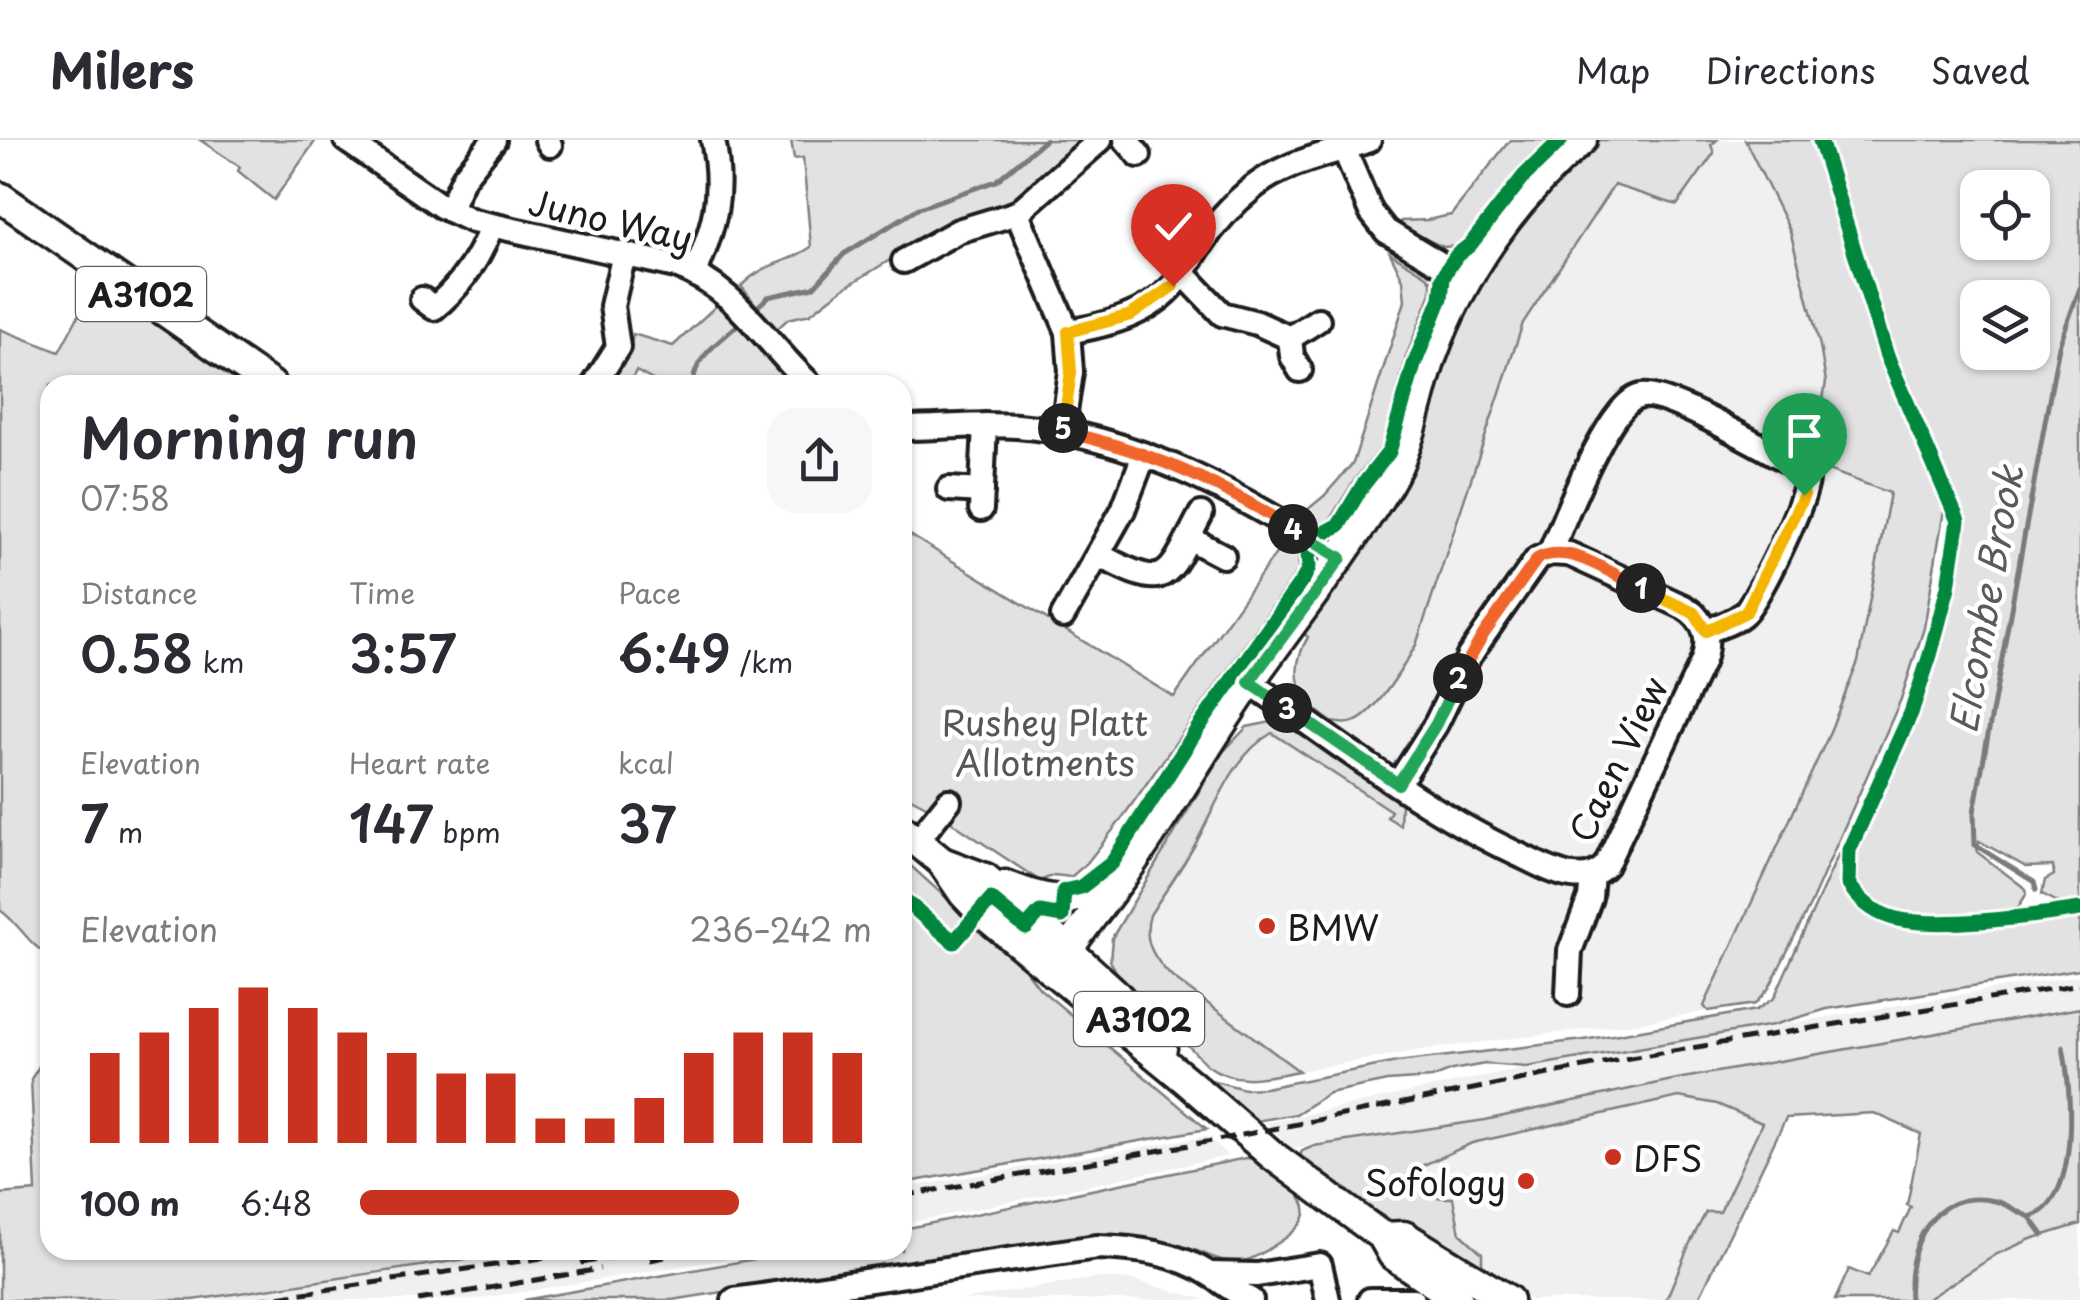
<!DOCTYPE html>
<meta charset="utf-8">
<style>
:root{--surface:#fff;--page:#f7f7f7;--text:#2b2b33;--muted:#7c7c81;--line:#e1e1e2;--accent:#c8321e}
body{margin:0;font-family:"Playpen Sans",sans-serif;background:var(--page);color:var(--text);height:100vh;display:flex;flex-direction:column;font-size:38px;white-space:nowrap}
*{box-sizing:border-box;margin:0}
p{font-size:32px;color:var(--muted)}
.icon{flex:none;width:55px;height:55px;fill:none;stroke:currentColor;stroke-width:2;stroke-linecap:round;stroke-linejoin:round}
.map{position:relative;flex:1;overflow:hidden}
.side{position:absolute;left:40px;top:235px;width:872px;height:885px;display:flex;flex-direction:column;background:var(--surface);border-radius:30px;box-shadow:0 2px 8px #0004}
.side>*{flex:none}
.controls{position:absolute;left:1960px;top:30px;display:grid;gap:20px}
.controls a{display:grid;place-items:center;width:90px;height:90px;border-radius:20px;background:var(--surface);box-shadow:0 2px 8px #0004;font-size:50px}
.pin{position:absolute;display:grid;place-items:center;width:85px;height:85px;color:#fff;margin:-102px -42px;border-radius:50% 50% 50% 0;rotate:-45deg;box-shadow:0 0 10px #0007}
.pin .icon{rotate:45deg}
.km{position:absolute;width:50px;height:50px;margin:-25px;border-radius:50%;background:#222;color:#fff;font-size:28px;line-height:50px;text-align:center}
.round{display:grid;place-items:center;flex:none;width:105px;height:105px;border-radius:30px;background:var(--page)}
.head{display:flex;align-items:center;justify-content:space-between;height:170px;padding:0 40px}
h1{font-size:55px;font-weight:600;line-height:75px}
.stats{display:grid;grid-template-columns:repeat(3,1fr);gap:15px;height:170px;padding:10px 40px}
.stats div{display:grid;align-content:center}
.stats b{font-size:50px;font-weight:600}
.stats small{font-size:28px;font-weight:400}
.stats p{font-size:28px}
.chart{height:280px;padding:20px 40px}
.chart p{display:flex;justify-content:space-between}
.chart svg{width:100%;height:180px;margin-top:10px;stroke:var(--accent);stroke-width:6}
ul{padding:0 40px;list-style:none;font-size:32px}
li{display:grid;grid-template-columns:160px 120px 1fr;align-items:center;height:75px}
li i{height:25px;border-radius:12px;background:var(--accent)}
header{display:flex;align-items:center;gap:60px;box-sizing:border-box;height:140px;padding:0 50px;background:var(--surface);border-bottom:2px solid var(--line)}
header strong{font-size:48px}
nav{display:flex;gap:55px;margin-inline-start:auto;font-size:35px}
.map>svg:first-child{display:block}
.built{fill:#f0f0f0}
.green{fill:#e2e2e2;stroke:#7f7f7f;stroke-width:2.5;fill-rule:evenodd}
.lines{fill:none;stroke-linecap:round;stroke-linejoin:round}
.stream{stroke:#7a7a7a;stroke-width:5}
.minor-casing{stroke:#1c1c1c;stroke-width:30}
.major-casing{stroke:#1c1c1c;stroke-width:35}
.minor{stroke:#fff;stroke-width:22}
.major{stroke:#fff;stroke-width:28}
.rail{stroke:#1c1c1c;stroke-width:5;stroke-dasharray:15 8;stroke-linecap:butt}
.cycleway-casing{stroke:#fff;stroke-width:21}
.cycleway{stroke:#00873e;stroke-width:15}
.split-1-casing{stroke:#fff;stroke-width:20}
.split-2-casing{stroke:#fff;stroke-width:20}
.split-3-casing{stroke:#fff;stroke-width:20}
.split-4-casing{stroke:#fff;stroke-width:20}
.split-5-casing{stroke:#fff;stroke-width:20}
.split-6-casing{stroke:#fff;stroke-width:20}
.split-1{stroke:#f5b400;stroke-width:12}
.split-2{stroke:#f0652b;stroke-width:12}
.split-3{stroke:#22a559;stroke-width:12}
.split-4{stroke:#22a559;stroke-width:12}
.split-5{stroke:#f0652b;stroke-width:12}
.split-6{stroke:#f5b400;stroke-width:12}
.poi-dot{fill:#c8321e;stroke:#fff;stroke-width:4}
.labels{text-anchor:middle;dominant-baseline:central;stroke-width:9;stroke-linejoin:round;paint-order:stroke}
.shield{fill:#fff;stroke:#606060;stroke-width:2.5}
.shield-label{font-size:32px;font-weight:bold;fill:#1c1c1c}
.street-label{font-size:35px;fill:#1c1c1c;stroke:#fff}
.park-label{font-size:35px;fill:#575757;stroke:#fff}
.poi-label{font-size:35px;fill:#1c1c1c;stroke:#fff;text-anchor:start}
.water-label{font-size:38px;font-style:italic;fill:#5a5a5a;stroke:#fff}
</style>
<header>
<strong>Milers</strong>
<nav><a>Map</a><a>Directions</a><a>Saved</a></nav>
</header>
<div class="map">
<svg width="2080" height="1160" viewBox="0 0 2080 1160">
<rect width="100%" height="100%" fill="#fff"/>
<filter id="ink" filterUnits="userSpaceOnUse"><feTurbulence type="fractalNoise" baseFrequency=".01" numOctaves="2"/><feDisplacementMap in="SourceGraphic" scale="20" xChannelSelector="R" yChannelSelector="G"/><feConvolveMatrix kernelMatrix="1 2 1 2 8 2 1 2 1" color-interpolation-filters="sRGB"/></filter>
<g filter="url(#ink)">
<!-- built -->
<g class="built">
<polygon points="1717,0 1745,0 1790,91 1820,206 1837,308 1903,319 1894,462 1721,858 1708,871 1643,882 1421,910 1299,931 1162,827 1150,809 1146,789 1150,775 1197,700 1235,631 1296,537 1305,556 1332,582 1365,575 1405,526 1417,504 1458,386 1494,272 1493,267 1523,183 1615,45 1677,65 1714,13 1711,5"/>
<polygon points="2080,835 2080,868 1677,939 1485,980 1292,1008 1266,983 1527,927"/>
<polygon points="1679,957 1717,964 1762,983 1678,1160 1531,1160 1469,1122 1393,1021"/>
<polygon points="1207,996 1228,1016 903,1084 903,1048"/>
<polygon points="2080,1084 2080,1160 1926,1160 1997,1114 2031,1099"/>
<polygon points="545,1110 782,1110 472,1160 193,1160"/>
<polygon points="1095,1138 1132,1140 1207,1160 960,1160"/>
</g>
<!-- green -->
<g class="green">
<polygon points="200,0 316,0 274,60 238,31 240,27"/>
<path d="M791,0H1086L1017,60L979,76H969L929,96L841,150L810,174L788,179L776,190L741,146C766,121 785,125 811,107L803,18L794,19Z"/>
<polygon points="1510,0 1549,0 1506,45 1458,106 1443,107 1399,87 1401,81 1427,80 1451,75"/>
<path d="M1600,0H1717L1711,5L1714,13L1677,65L1614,45L1523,183L1416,505C1405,524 1376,573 1356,581C1348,585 1340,583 1332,582C1298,560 1287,533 1308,497L1302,492C1341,441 1379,390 1407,332C1423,301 1428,263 1440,230C1472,142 1526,59 1600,0Z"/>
<path d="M1745,0H2080V761L2062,764L2042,754L2045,740L2054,735L2053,726L2026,727L1979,701L1977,712L2026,749L2027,753L2016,771C1974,772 1889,787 1861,750C1847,732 1857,711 1865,692C1909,591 1961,492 1963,379L1945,364L1924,488L1901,559L1810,765L1769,848L1755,864L1708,871L1704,866L1827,599L1858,522L1890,353L1820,327L1814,312L1826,242L1820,206L1790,91ZM1978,48H2032V102H1978ZM1978,158H2032V212H1978Z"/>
<polygon points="1390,113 1427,136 1431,141 1431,153 1406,217 1382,306 1355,339 1327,384 1315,383 1301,375 1324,356 1353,323 1405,161 1403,140"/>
<path d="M97,141L245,245H50V816C28,805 20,784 0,770V189L59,212Z"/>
<polygon points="718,164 792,245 662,245 636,231 628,245 606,245 629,215 633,194 673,206"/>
<polygon points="902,390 1174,557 1284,402 1299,415 1298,430 1120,681 1087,723 1071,737 1054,735 1040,741 930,668 903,654"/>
<path d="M1271,582C1316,596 1368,630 1401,664L1400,685L1387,677L1391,671L1272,593C1234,614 1217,664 1197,701C1183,727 1165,751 1150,775C1142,801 1154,819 1172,837L1299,931C1266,937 1236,946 1207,925L1116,831L1110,821L1112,798L1222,613L1247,587Z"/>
<polygon points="1843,704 1847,706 1842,738 1849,752 1863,767 1891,782 1908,786 1993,783 2080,774 2080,829 1827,869 1773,885 1527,927 1485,924 1452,930 1432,938 1387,941 1329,953 1296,974 1250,982 1211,940 1244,949 1265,948 1397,922 1584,900 1756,870 1774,858"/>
<polygon points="902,718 1024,828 1040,849 1207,989 903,1043"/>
<path d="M2080,868V1084L2031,1099L1997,1114L1926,1160H1835L1849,1129L1868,1137L1894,1091L1899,1093L1911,1067L1907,1065L1921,994L1874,973L1786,978L1698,1160H1666L1689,1105L1706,1072H1720L1762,983L1717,964L1679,957L1472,1003L1417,1028L1408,1035C1421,1056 1428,1058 1453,1058L1460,1093L1482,1113V1125L1462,1121L1340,1051L1300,1016L1302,1011L1314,1006L1485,980L1677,939Z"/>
<polygon points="50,909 50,1110 527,1110 193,1160 0,1160 0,1054 36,1051 31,939"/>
<path d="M1246,1018C1260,1018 1268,1026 1278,1035C1312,1062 1317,1078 1278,1103C1268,1110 1256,1118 1244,1121C1230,1125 1213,1117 1200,1112C1161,1097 1127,1095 1086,1095L672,1160H524L806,1110H902L903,1089Z"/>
</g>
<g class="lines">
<!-- stream -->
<g class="stream">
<polyline points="753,171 768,157 814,147 844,114 919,68 996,41 1045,0"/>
<path d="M693,245C693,217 722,200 741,182"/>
<polyline points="2036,750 2034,742 1975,705 1974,672 2054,233 2059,206 2080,148"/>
<polyline points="2030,1077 2043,1095"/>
<path d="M1910,1160C1906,1107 1932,1047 1995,1061C2008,1064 2018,1073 2030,1077C2080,1062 2072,954 2063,907"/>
</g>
<!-- minor casing -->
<g class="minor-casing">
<g id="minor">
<path d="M346,0L441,66L473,81L676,126C736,147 766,204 811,245"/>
<polyline points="547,0 550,5"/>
<polyline points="1126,0 1139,15"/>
<polyline points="1344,9 1371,72 1386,91 1467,140"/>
<polyline points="449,70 464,37 494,0"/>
<polyline points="1017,73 1100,0"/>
<polyline points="904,121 958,91 1017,73 1068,192 1071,232 1062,292"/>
<path d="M695,133C715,84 724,53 713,0"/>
<polyline points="1183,133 1222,174 1257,183 1290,198 1292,216 1300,230"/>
<path d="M422,159L434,168C461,146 479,119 491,87"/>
<path d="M1068,192C1106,185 1145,176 1172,147C1183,136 1190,121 1198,109C1214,84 1232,64 1255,46C1289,20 1330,15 1369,0"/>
<polyline points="1290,198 1318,180"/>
<polyline points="594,245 618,207 612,166 624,114"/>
<path d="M902,288C941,288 979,283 1017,286C1138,295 1241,356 1341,418"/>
<polyline points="949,349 982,351"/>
<polyline points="981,369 985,285"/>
<polyline points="1189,398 1223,416"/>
<path d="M1550,413C1564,381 1609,260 1642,256C1669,252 1768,311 1797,326L1807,339C1806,360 1758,462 1742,475C1732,483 1718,487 1706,491"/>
<path d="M1099,415C1171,454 1166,439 1201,374"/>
<polyline points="1063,476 1123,370 1144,315"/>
<path d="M1249,542C1336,601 1420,668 1515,713C1533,721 1552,733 1572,736C1586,738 1597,735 1606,725L1702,523C1711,499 1706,481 1684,467L1569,414L1550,413L1537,419L1469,516L1436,584L1398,644"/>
<polyline points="917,701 949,661"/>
<polyline points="1568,854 1570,811 1590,758 1592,735"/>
<polyline points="1210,1134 1257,1135 1320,1125 1328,1160"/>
<path d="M734,1160L1097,1107C1136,1108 1178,1113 1211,1135C1225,1144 1236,1153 1251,1160"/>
<polyline points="1370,1160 1413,1160"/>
</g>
</g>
<!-- major casing -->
<g class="major-casing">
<g id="major">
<polyline points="0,57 271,245"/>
<polyline points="902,689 942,722 963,753 981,772 1187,941 1272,1015 1383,1097 1393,1115 1458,1160"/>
<polyline points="942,722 985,738 1024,771 1114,852 1162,908"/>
<path d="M1005,745C1052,763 1069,767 1114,740"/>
<path d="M1053,832C1075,797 1100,767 1124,734C1170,670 1208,601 1253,537C1299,473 1347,411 1388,344C1412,305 1417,259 1432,216C1462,133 1515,57 1582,0"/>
<polyline points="1383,1097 1404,1096 1508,1160"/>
</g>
</g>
<!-- minor -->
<use href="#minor" class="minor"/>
<!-- major -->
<use href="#major" class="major"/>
<!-- rail -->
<g class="rail">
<polyline points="902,1056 1212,1001 1624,919 2080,844"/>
<polyline points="650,1120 699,1110"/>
<polyline points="581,1123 660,1110"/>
<polyline points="256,1160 597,1110"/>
<polyline points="418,1160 600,1129"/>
</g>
<!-- cycleway casing -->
<g class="cycleway-casing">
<g id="cycleway">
<path d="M1820,0L1887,216L1958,381L1948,447L1930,515L1911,573L1849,710L1848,743C1858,759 1872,771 1890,777C1932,791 2034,776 2080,769"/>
<polyline points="902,758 954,802 991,759 1026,788 1040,772 1062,776 1064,751 1081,747 1112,723 1198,588 1304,438 1309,427 1308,416 1316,403 1322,394 1339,385 1363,345 1389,312 1414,225 1441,158 1443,138 1448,128 1457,115 1470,105 1524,36 1561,0"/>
</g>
</g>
<!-- cycleway -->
<use href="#cycleway" class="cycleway"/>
</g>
</g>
<g class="lines" filter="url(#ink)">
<!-- split-1 casing -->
<g class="split-1-casing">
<polyline id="split-1" points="1641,448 1694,473 1706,491 1746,472 1804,355"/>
</g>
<!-- split-2 casing -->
<g class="split-2-casing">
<path id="split-2" d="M1458,538L1483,495L1537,419C1569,401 1611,434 1641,448"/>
</g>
<!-- split-3 casing -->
<g class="split-3-casing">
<polyline id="split-3" points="1287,568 1398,644 1436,584 1458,538"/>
</g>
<!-- split-4 casing -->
<g class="split-4-casing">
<polyline id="split-4" points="1287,568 1249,542 1341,418 1293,389"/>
</g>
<!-- split-5 casing -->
<g class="split-5-casing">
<path id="split-5" d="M1063,288L1062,292C1145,308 1222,344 1293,389"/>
</g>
<!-- split-6 casing -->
<g class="split-6-casing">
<polyline id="split-6" points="1063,288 1071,232 1068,192 1131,175 1173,146"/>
</g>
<!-- split-1 -->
<use href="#split-1" class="split-1"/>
<!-- split-2 -->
<use href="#split-2" class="split-2"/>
<!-- split-3 -->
<use href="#split-3" class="split-3"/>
<!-- split-4 -->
<use href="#split-4" class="split-4"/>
<!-- split-5 -->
<use href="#split-5" class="split-5"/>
<!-- split-6 -->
<use href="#split-6" class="split-6"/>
</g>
<!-- markers -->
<g class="poi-dot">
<circle cx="1267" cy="786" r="10"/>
<circle cx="1613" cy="1017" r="10"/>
<circle cx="1526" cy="1041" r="10"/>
</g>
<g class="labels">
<!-- shield labels -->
<g class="shield">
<rect x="76" y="127" width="130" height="54" rx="8"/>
<rect x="1074" y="852" width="130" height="54" rx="8"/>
</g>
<g class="shield-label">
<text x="141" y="154">A3102</text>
<text x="1139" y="879">A3102</text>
</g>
<!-- street labels -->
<g class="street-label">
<text transform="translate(611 79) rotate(13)">Juno Way</text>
<text transform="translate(1617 619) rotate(-64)">Caen View</text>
</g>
<!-- park labels -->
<g class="park-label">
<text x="1045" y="581">Rushey Platt<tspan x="1045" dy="40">Allotments</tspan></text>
</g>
<!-- poi labels -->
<g class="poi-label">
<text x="1287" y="786">BMW</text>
<text x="1633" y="1017">DFS</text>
<text x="1506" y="1041" text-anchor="end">Sofology</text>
</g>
<!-- water labels -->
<g class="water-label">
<text transform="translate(1985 459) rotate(-80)">Elcombe Brook</text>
</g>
</g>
</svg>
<div class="controls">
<a><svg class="icon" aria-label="locate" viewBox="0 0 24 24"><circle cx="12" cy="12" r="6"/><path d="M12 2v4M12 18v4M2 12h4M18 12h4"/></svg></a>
<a><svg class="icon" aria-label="layers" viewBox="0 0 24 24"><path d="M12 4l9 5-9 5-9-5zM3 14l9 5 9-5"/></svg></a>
</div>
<div class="pin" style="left:1804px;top:355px;background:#1e9e55"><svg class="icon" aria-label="arrive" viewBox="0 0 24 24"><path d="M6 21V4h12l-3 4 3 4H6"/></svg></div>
<div class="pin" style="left:1173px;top:146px;background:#d93025"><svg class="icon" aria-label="check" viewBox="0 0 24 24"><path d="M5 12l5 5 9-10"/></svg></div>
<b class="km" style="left:1641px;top:448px">1</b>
<b class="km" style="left:1458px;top:538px">2</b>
<b class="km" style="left:1287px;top:568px">3</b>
<b class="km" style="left:1293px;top:389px">4</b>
<b class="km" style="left:1063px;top:288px">5</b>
<section class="side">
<div class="head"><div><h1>Morning run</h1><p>07:58</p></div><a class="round"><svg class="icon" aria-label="share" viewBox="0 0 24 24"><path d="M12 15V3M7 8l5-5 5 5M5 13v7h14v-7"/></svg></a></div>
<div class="stats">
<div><p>Distance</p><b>0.58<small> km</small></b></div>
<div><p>Time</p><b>3:57</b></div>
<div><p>Pace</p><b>6:49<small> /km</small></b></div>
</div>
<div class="stats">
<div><p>Elevation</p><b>7<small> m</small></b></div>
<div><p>Heart rate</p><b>147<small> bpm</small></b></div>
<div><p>kcal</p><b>37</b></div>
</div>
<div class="chart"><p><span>Elevation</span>236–242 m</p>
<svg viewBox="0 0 160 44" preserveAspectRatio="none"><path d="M5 44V22M15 44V17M25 44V11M35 44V6M45 44V11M55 44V17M65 44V22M75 44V27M85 44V27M95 44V38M105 44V38M115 44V33M125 44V22M135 44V17M145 44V17M155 44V22"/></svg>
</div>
<ul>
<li><b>100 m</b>6:48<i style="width:74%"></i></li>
</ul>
</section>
</div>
